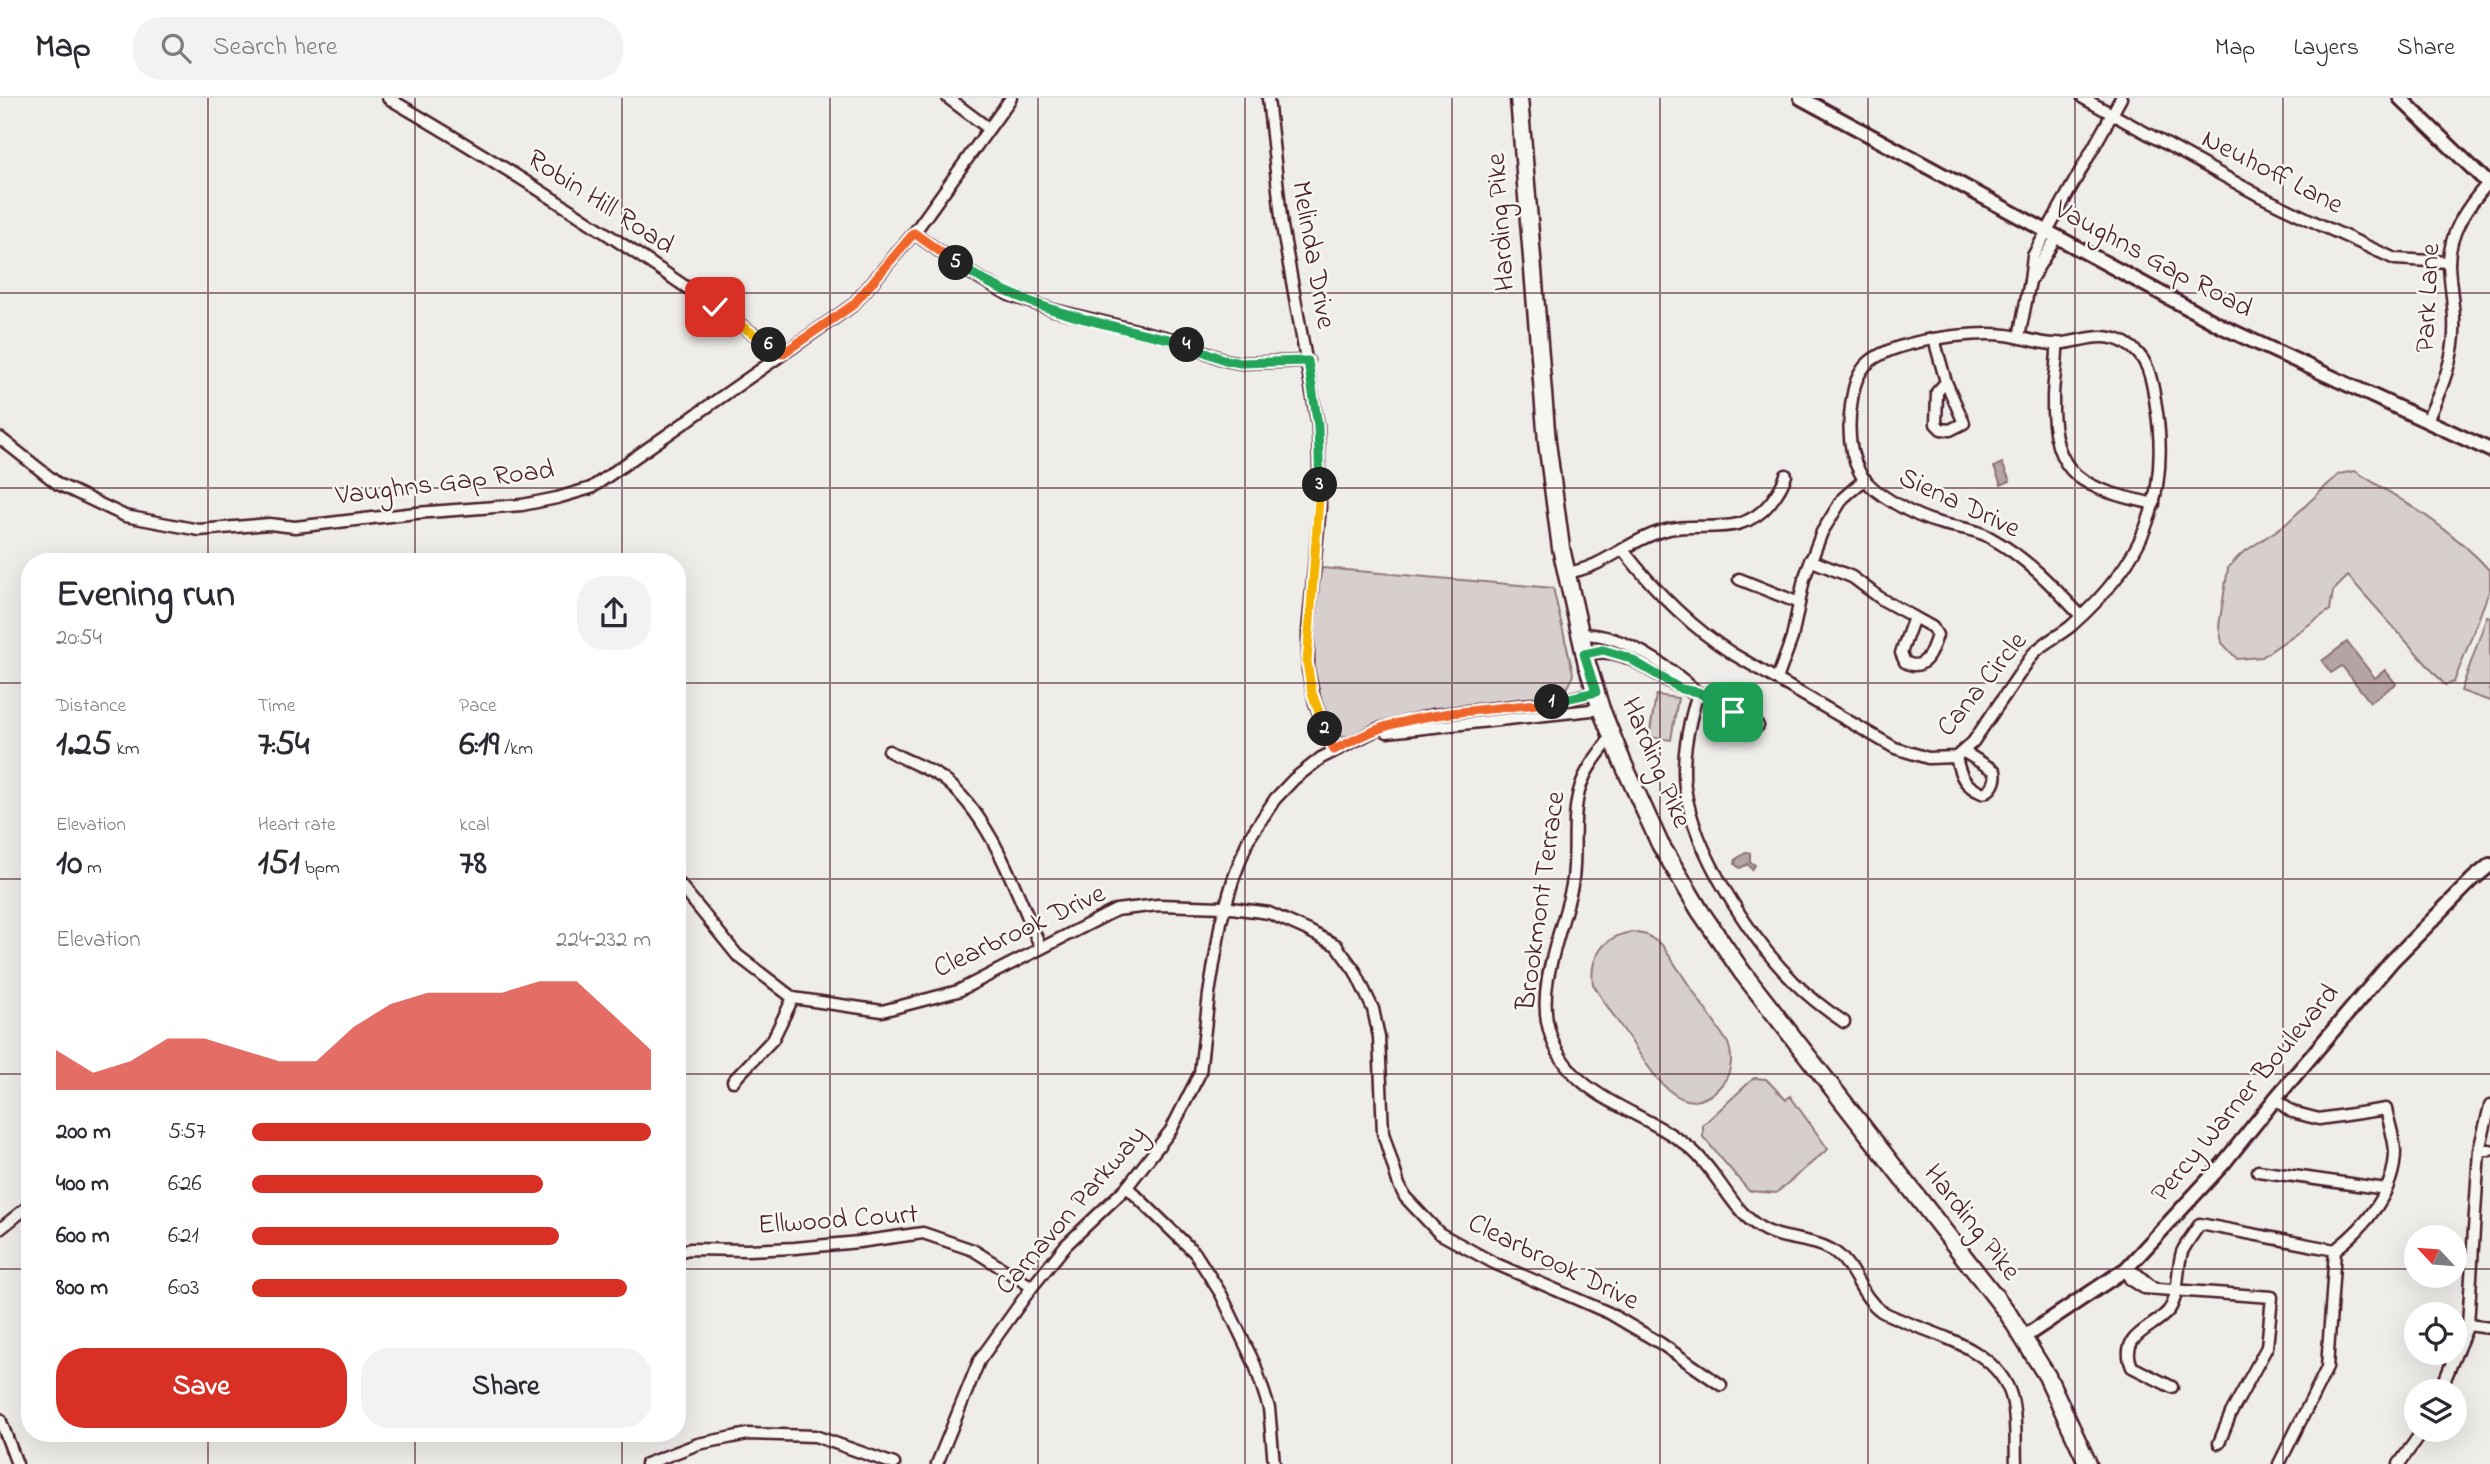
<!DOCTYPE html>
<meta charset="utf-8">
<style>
:root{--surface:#fff;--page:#f2f2f3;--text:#2b2b33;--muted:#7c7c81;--line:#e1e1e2;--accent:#d93025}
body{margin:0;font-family:"Indie Flower",sans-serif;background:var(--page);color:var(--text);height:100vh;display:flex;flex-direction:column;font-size:26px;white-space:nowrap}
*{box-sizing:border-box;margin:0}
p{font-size:23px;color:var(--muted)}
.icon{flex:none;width:38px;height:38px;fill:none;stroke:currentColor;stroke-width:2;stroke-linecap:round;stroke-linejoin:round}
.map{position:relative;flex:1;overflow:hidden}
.details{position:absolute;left:21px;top:455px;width:665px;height:889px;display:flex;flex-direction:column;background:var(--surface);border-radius:28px;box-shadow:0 7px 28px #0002}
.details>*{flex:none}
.needle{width:46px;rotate:296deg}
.tools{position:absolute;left:2404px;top:1127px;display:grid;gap:14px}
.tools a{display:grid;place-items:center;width:63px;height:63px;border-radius:50%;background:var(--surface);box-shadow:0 7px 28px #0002;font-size:35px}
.pin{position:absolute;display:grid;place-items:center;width:60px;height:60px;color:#fff;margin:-30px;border-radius:14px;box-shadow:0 4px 10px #0006}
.km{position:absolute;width:35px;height:35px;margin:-18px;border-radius:50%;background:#222;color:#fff;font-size:19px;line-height:35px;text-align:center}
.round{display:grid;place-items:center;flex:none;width:74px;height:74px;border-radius:28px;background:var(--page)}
.head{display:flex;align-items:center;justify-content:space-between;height:119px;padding:0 35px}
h1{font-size:38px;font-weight:800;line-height:52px}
.stats{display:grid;grid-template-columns:repeat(3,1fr);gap:10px;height:119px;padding:7px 35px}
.stats div{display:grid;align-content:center}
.stats b{font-size:35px;font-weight:800}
.stats small{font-size:19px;font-weight:400}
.stats p{font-size:19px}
.chart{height:196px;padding:14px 35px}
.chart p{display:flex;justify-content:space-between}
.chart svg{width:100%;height:126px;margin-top:7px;fill:var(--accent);opacity:.7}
.action{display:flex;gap:14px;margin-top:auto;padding:14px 35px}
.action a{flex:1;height:80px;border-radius:28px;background:var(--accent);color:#fff;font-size:28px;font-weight:800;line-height:80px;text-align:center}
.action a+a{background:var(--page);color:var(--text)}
ul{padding:0 35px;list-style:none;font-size:23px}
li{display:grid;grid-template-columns:112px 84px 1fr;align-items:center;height:52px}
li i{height:18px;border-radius:9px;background:var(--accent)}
header{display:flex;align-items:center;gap:42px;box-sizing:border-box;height:98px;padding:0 35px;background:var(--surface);border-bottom:2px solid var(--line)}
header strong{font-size:33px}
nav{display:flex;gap:38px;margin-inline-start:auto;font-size:24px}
.search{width:490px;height:63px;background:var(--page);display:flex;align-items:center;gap:18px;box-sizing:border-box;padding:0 24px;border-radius:28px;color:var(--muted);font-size:26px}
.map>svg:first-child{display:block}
.green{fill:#d7cfce;stroke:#90777c;stroke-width:2}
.water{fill:#b4a4a5;stroke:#8a6f74;stroke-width:2}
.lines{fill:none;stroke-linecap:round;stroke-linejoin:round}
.minor-casing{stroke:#4a1f2b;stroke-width:15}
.tertiary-casing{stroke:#4a1f2b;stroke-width:18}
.primary-casing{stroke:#4a1f2b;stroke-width:21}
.minor{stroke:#f6f6f2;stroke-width:10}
.tertiary{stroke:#f6f6f2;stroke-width:12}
.primary{stroke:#f6f6f2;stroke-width:16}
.split-1-casing{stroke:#fff;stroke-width:14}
.split-2-casing{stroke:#fff;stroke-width:14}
.split-3-casing{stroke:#fff;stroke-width:14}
.split-4-casing{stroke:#fff;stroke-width:14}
.split-5-casing{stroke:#fff;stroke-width:14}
.split-6-casing{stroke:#fff;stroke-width:14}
.split-7-casing{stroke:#fff;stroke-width:14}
.split-1{stroke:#22a559;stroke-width:9}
.split-2{stroke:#f0652b;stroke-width:9}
.split-3{stroke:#f5b400;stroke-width:9}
.split-4{stroke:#22a559;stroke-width:9}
.split-5{stroke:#22a559;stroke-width:9}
.split-6{stroke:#f0652b;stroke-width:9}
.split-7{stroke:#f5b400;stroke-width:9}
.grid{fill:none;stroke:#4a1f2b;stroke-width:2;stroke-opacity:0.55}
.labels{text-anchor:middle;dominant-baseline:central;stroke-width:5;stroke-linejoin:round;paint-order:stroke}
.street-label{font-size:28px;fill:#4a1f2b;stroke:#f6f6f2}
</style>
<header>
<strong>Map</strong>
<div class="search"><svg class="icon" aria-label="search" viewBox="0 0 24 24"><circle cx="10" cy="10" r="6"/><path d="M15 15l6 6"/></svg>Search here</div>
<nav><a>Map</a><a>Layers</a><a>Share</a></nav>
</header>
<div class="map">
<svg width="2490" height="1366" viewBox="0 0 2490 1366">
<rect width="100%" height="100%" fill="#efedea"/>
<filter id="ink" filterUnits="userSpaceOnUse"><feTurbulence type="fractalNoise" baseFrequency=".0143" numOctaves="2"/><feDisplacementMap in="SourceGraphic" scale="14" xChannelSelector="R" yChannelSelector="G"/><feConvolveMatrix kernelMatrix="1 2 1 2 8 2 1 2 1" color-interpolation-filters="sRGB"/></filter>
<g filter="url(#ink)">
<!-- green -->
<g class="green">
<path d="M2355,373C2402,402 2453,431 2490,473V491L2454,584L2445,587L2348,478L2333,493L2330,512L2262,559L2237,561L2222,545L2219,528L2228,470L2241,456L2286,426L2339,376Z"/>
<path d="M1322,470L1553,490L1573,575C1572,587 1565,593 1555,599L1431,612L1383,625L1352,638L1343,639L1333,634C1327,618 1321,603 1317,587C1309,550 1314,506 1322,470Z"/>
<polygon points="2487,518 2490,519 2490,603 2461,593"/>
<polygon points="1656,597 1678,600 1671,642 1649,639"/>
<path d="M1632,834L1647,837L1662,847L1728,945C1733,958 1732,974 1723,985C1683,1034 1649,969 1629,940C1617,922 1604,905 1593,886C1589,859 1604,838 1632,834Z"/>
<polygon points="1754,980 1766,981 1786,1002 1790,998 1828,1051 1776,1095 1749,1093 1703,1039 1703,1027"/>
</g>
<!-- water -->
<g class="water">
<polygon points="2002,365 2010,383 2001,387 1994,369"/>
<polygon points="2347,544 2375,580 2385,572 2396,586 2370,604 2342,568 2331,575 2322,563"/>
<polygon points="1747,754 1750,755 1750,764 1755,767 1752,772 1748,766 1740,770 1735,766 1736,761"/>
</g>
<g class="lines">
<!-- minor casing -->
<g class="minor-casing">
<g id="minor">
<path d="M388,0C524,79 654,165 782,256"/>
<polyline points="948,0 988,30"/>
<polyline points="1268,0 1282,128 1318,328 1320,409 1308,533 1308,572 1315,605 1334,652"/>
<polyline points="2083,0 2258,97 2325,129 2395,161 2449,164"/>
<polyline points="914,135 967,173 1009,197 1054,212 1173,241 1225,262 1240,265 1308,263"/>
<polyline points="2057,138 2030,183 2033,158 2121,0"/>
<polyline points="2019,239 2030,183"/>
<polyline points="1934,241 1946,284 1937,294 1936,326 1941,331 1950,332 1964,325 1946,284"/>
<path d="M2057,245C2058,264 2053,281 2053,299C2051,381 2084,390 2154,406"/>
<path d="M2427,323C2438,298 2449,274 2453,247C2457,219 2450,193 2449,166C2449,133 2468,108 2488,85"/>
<polyline points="0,340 58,386 125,418 199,432 269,426 295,429 416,415 522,407 557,400 591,390 853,207 914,135 1011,0"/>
<path d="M1623,452C1655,493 1689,528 1733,556L1895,650L1928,660L1956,659L1973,644L2033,556C2044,544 2059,538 2071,528C2141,466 2171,402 2156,308C2152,283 2150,259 2125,245C2100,231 2078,246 2053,246C2037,245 2022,239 2006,237C1973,233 1888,242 1865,268C1855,280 1853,293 1851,308C1848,330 1849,355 1860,375C1872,396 1916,419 1939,425C1957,430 1973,430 1989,439C2026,459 2053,488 2081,518"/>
<path d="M1810,462L1852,479L1883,502L1914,519L1901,555L1905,564C1925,575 1932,553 1937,537L1932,529L1914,519"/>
<path d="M1565,475C1604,470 1624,445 1659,434C1699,420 1739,443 1770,405C1777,396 1783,387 1786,377"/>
<polyline points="1739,481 1799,505"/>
<path d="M1579,537C1617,532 1671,569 1698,595C1654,586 1633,544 1585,557"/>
<polyline points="1777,581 1792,540 1804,481 1822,434 1843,400 1865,381"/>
<path d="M1758,628L1698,595C1689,624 1681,659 1685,690C1694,753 1749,839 1794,884C1809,899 1826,912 1844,924"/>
<polyline points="1387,634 1601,611"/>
<path d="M1612,638C1600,654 1587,669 1581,687C1570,719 1578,754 1572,787C1563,832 1536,887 1549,932C1568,1002 1643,1010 1691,1051C1718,1074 1731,1112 1761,1130C1784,1144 1814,1139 1836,1155C1856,1170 1860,1198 1881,1213C1924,1236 1998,1245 2012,1301C2017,1322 2015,1345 2016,1366"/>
<path d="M889,653C906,663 926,669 942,680C991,716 1017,796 1041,850"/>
<path d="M1956,659C1960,677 1964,688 1982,695C1992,693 1997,683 1995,673L1964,654"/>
<polyline points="677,783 737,857 793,900 882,913 958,893 1116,812 1158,807 1224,809 1269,815 1307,832 1336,847 1355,873 1373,911 1379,939 1383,1035 1399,1087 1405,1099 1439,1135 1494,1165 1609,1215 1660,1245 1721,1287"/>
<polyline points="733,983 773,941 793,900"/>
<polyline points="2479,1052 2490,1052"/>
<polyline points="2258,1073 2386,1091"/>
<polyline points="1127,1089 1195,1155 1221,1196 1255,1267 1269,1310 1274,1366"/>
<polyline points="0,1131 30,1107"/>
<polyline points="677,1154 690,1151 747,1152 795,1150 859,1144 923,1135 973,1152 1032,1189"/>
<polyline points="2126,1171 2138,1177 2153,1190"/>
<polyline points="2128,1173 2130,1181 2144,1190 2272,1199 2267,1249 2231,1315 2219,1345"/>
<polyline points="2468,1227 2490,1230"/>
<path d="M2172,1289L2132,1269C2118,1236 2153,1232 2169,1212C2180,1197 2176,1172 2182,1154C2186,1145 2194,1135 2200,1126L2335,1152C2365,1129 2395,1094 2395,1053C2394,1039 2389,1025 2386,1011L2319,1021L2292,1014L2275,1001"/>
<polyline points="2440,1293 2468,1227 2479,1052 2490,1008"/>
<polyline points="0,1321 17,1366"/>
<polyline points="646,1366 698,1346 748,1336 815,1338 894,1366"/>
<polyline points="937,1366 979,1263 1032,1189 1066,1147 1127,1089 1171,1032 1200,975 1209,896 1221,824 1233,782 1248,742 1275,701 1294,681 1321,660 1378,631 1433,617 1560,603 1596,594"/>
<polyline points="2279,1366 2327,1270 2335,1152"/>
<polyline points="2399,1366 2423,1332"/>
</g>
</g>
<!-- tertiary casing -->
<g class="tertiary-casing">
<g id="tertiary">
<polyline points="1801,0 2225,230 2490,352"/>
<polyline points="2400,0 2490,87"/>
<polyline points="2024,1239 2126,1171 2223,1066 2275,1001 2392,863 2473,781 2490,767"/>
</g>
</g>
<!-- primary casing -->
<g class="primary-casing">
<polyline id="primary" points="1519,0 1547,344 1561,450 1587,566 1601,611 1622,663 1660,746 1700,813 1742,874 2007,1214 2047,1278 2088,1366"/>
</g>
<!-- minor -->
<use href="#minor" class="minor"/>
<!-- tertiary -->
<use href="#tertiary" class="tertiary"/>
<!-- primary -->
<use href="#primary" class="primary"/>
</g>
</g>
<g class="lines" filter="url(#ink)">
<!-- split-1 casing -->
<g class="split-1-casing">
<polyline id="split-1" points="1552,604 1596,594 1584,556 1603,552 1627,559 1681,591 1698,594 1733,614"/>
</g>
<!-- split-2 casing -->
<g class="split-2-casing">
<path id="split-2" d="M1325,631L1334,652C1350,644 1367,635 1384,629C1438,612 1496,612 1552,604"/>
</g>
<!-- split-3 casing -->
<g class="split-3-casing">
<polyline id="split-3" points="1320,387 1307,564 1312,595 1325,631"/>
</g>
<!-- split-4 casing -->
<g class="split-4-casing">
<polyline id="split-4" points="1187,247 1225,262 1240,265 1308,263 1318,328 1320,387"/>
</g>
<!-- split-5 casing -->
<g class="split-5-casing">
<path id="split-5" d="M956,165C1020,210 1098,225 1173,242L1187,247"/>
</g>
<!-- split-6 casing -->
<g class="split-6-casing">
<polyline id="split-6" points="769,247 782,256 853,207 914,135 956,165"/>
</g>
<!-- split-7 casing -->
<g class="split-7-casing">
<polyline id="split-7" points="715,209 769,247"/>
</g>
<!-- split-1 -->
<use href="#split-1" class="split-1"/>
<!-- split-2 -->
<use href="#split-2" class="split-2"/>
<!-- split-3 -->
<use href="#split-3" class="split-3"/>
<!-- split-4 -->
<use href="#split-4" class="split-4"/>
<!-- split-5 -->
<use href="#split-5" class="split-5"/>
<!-- split-6 -->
<use href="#split-6" class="split-6"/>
<!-- split-7 -->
<use href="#split-7" class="split-7"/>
</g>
<!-- grid -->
<path class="grid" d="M208,0V464M415,0V464M622,0V464M830,0V1366M1038,0V1366M1245,0V1366M1452,0V1366M1660,0V1366M1868,0V1366M2075,0V1366M2283,0V1366M0,195H2490M0,390H2490M0,585H30M677,585H2490M0,781H30M677,781H2490M0,976H30M677,976H2490M0,1171H30M677,1171H2417M2455,1171H2490M208,1335V1366M415,1335V1366M622,1335V1366"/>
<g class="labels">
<!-- street labels -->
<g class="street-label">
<text transform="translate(2272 75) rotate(27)">Neuhoff Lane</text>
<text transform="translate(600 105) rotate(33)">Robin Hill Road</text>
<text transform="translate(1502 124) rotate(-94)">Harding Pike</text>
<text transform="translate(1312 157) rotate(80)">Melinda Drive</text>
<text transform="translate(2153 162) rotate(28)">Vaughns Gap Road</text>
<text transform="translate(2429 200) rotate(-87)">Park Lane</text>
<text transform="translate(445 386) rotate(-7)">Vaughns Gap Road</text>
<text transform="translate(1959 406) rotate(25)">Siena Drive</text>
<text transform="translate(1983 587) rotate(-51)">Cana Circle</text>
<text transform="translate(1655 665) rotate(67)">Harding Pike</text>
<text transform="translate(1542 803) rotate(-82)">Brookmont Terrace</text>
<text transform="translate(1020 834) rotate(-25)">Clearbrook Drive</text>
<text transform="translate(2246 996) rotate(-50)">Percy Warner Boulevard</text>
<text transform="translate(1072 1113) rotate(-49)">Carnavon Parkway</text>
<text transform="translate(838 1123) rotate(-4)">Ellwood Court</text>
<text transform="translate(1971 1125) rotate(52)">Harding Pike</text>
<text transform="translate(1553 1165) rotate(26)">Clearbrook Drive</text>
</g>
</g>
</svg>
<div class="tools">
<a><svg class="needle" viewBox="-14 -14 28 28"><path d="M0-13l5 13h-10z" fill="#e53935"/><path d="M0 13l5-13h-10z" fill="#7c7c81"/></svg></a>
<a><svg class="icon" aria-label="locate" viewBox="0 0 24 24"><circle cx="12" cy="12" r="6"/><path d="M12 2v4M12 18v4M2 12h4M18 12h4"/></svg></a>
<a><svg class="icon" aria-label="layers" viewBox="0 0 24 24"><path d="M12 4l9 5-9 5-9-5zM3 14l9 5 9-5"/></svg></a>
</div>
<div class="pin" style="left:1733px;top:614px;background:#1e9e55"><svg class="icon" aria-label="arrive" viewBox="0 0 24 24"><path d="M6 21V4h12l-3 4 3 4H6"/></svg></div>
<div class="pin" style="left:715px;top:209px;background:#d93025"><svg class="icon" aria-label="check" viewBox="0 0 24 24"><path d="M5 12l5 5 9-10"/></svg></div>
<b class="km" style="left:1552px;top:604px">1</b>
<b class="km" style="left:1325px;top:631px">2</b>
<b class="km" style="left:1320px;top:387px">3</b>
<b class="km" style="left:1187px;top:247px">4</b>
<b class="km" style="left:956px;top:165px">5</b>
<b class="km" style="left:769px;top:247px">6</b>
<section class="details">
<div class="head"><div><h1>Evening run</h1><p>20:54</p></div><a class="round"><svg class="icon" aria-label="share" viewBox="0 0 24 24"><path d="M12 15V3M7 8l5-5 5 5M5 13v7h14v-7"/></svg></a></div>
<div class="stats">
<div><p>Distance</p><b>1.25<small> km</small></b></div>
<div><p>Time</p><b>7:54</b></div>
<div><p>Pace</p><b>6:19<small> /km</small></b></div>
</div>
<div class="stats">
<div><p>Elevation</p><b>10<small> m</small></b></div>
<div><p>Heart rate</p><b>151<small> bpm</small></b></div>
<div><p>kcal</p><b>78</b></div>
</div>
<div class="chart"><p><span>Elevation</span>224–232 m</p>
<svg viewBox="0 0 160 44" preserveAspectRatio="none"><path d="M0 44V30L10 38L20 34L30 26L40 26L50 30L60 34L70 34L80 22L90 14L100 10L110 10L120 10L130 6L140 6L150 18L160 30V44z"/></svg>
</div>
<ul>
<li><b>200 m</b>5:57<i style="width:100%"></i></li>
<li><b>400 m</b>6:26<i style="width:73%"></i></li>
<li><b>600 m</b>6:21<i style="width:77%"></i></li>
<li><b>800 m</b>6:03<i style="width:94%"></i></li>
</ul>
<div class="action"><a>Save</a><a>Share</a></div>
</section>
</div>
